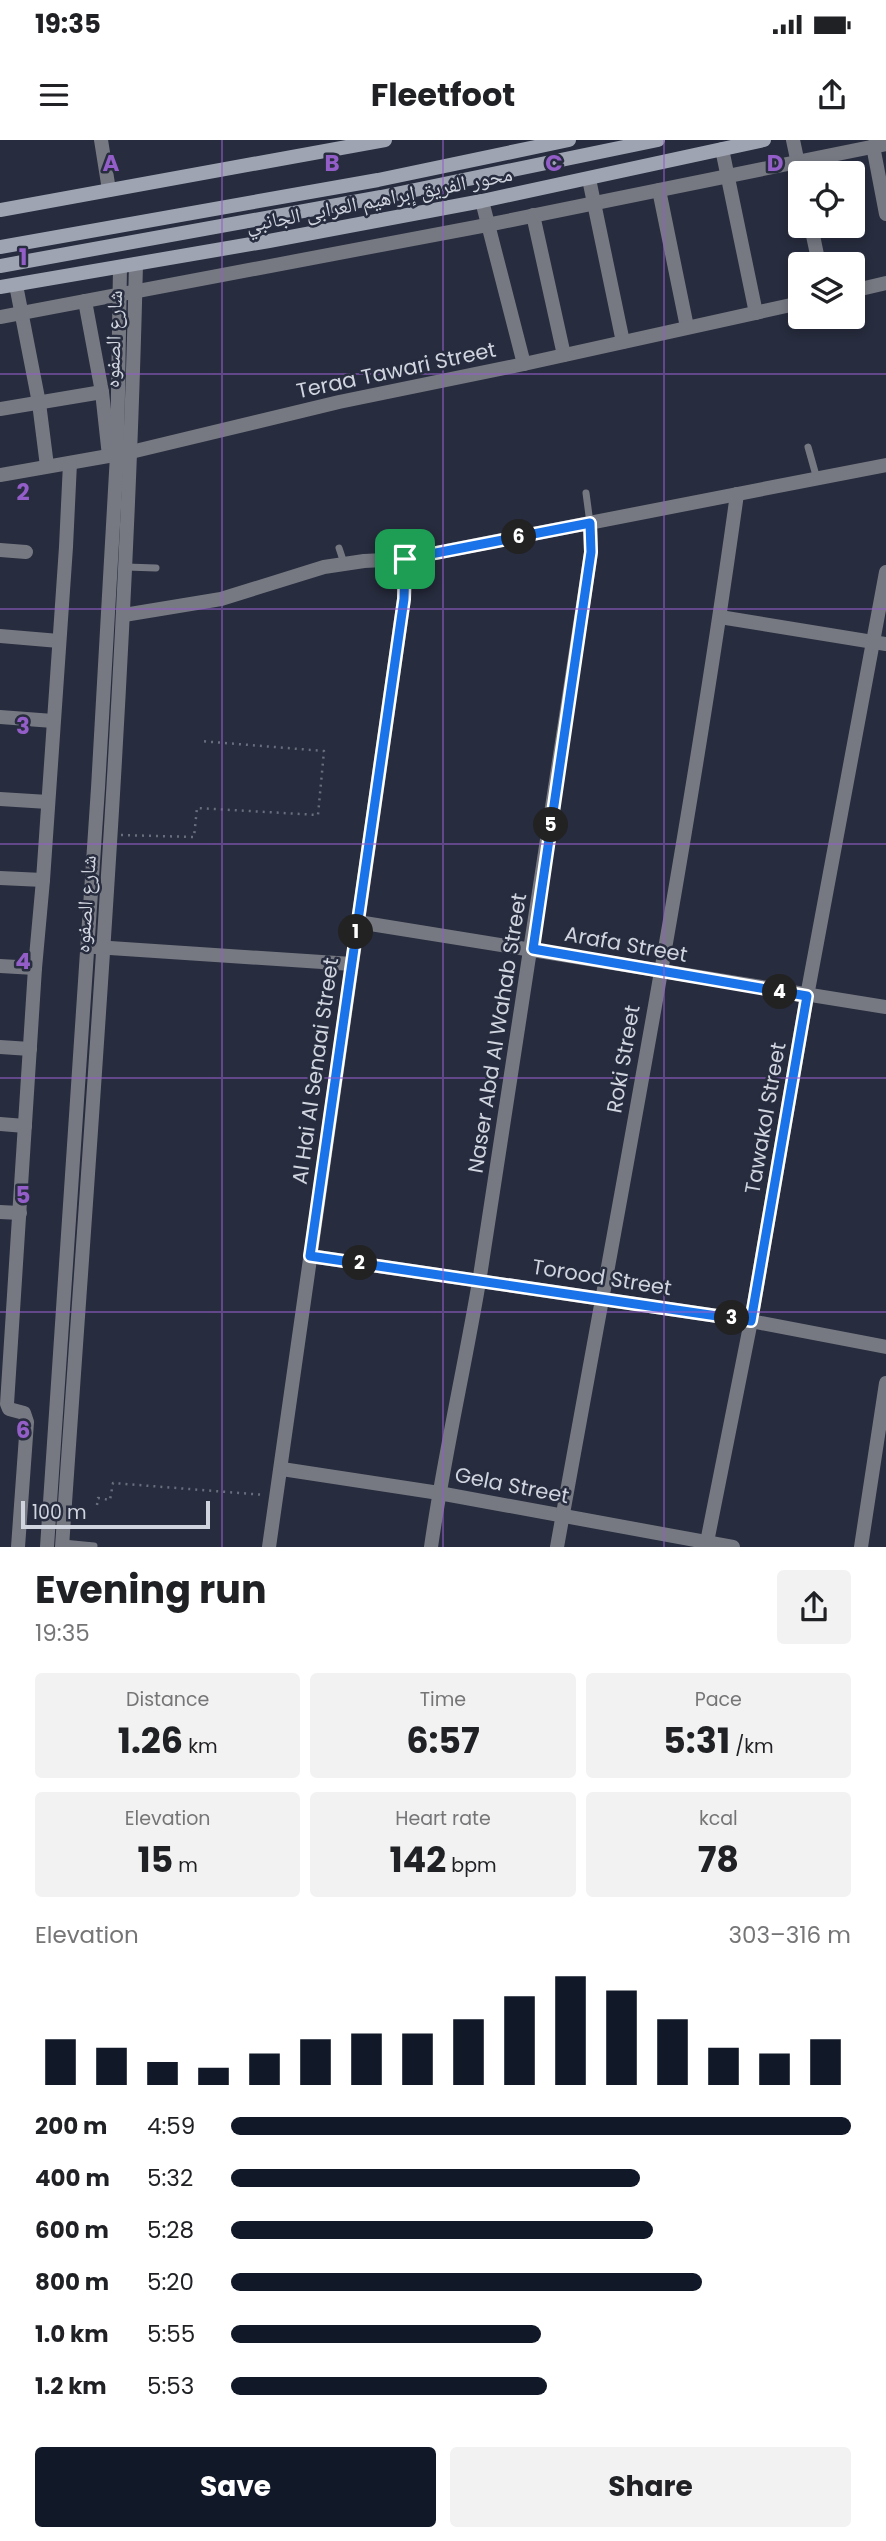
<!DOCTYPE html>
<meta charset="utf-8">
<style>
:root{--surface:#fff;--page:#f2f2f2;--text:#202124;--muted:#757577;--accent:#111827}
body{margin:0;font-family:Poppins,"Noto Naskh Arabic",sans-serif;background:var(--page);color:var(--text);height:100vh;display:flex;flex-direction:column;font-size:26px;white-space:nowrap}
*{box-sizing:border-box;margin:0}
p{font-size:23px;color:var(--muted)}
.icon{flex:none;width:38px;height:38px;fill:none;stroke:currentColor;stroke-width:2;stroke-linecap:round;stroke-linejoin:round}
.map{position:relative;height:1407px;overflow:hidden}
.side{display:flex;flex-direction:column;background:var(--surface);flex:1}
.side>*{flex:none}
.fabs{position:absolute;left:788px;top:21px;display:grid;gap:14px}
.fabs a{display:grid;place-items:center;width:77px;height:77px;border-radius:7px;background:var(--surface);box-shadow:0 4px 10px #0003;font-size:35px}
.scale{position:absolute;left:21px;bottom:18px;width:189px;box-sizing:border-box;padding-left:7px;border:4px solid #d0d4df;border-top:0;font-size:19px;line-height:24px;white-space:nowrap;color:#d0d4df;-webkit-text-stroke:5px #272c3e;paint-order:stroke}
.pin{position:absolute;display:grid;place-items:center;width:60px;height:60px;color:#fff;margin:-30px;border-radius:14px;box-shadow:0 4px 10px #0006}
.km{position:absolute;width:35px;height:35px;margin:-18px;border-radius:50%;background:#222;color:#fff;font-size:19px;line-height:35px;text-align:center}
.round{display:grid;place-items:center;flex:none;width:74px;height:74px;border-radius:7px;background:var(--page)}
.overview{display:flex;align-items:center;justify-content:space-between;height:119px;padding:0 35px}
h1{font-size:38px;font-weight:700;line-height:52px}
.stats{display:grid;grid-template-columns:repeat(3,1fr);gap:10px;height:119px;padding:7px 35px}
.stats div{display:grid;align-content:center;border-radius:7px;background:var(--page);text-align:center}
.stats b{font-size:35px;font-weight:700}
.stats small{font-size:19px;font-weight:400}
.stats p{font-size:19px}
.chart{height:196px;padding:14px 35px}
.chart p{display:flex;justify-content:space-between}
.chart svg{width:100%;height:126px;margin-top:7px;stroke:var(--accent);stroke-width:6}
.action{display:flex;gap:14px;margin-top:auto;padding:14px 35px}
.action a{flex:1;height:80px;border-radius:7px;background:var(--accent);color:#fff;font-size:28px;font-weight:700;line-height:80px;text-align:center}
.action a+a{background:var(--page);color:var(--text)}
ul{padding:0 35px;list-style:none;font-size:23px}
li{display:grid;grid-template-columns:112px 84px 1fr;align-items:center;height:52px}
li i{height:18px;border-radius:9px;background:var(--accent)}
.status{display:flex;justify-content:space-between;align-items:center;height:49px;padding:0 35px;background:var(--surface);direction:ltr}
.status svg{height:19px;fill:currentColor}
header{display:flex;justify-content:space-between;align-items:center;height:91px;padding:0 35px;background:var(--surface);font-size:32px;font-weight:700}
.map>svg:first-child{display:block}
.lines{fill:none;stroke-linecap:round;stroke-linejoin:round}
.path{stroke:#696e7d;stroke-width:2.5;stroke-dasharray:2 5;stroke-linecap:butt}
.lane{stroke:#767982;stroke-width:7}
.street{stroke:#767982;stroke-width:14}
.secondary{stroke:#9fa4b3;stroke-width:14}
.route-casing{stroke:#fff;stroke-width:14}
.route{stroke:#1a73e8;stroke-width:9}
.grid{fill:none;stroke:#945ec9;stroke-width:2;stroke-opacity:0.55}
.labels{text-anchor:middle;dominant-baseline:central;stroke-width:5;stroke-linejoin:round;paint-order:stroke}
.street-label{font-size:21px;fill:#d0d4df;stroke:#272c3e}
.grid-label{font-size:23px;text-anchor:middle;font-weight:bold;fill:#945ec9;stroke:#272c3e;stroke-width:5;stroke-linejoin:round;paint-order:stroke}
</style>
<div class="status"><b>19:35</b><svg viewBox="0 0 49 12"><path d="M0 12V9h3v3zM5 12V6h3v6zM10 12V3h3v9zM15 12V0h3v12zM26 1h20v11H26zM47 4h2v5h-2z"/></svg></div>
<header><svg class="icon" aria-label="menu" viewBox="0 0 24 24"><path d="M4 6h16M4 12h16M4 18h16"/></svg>Fleetfoot<svg class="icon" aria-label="share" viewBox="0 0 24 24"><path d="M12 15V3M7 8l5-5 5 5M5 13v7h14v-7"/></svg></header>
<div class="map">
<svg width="886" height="1407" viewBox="0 0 886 1407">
<rect width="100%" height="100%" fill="#272c3e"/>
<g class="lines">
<!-- path -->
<g class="path">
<polyline points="121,695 194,697 197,668 318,675 324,611 200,601"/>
<polyline points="97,1365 98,1358 110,1360 113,1343 265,1355"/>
</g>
<!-- lane -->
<g class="lane">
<polyline points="808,307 817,339"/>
<polyline points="586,353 590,383"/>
<polyline points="339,408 344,423"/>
<polyline points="126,427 156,428"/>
<polyline points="63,1403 94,1406"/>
</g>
<!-- street -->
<g class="street">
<polyline points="101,0 109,50"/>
<polyline points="793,0 800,33"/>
<polyline points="873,6 886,74"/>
<polyline points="722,9 756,173"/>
<polyline points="589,39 623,202"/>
<polyline points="659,50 687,187"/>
<polyline points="482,61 524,224"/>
<polyline points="533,75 564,215"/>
<polyline points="811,86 819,124"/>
<polyline points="16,145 39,263 47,326"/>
<polyline points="852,151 886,143"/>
<polyline points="85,161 102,252 109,316"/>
<polyline points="0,177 487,85 886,4"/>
<polyline points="0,269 102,252"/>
<polyline points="0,335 131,312 339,262 524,224 800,163"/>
<polyline points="0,410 26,412"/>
<polyline points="124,475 221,459 324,427 364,421 405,419 886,325"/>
<polyline points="720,477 886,504"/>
<polyline points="0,496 59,501"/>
<polyline points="0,577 53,581"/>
<polyline points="0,659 48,662"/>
<polyline points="0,738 43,740"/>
<polyline points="358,782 886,867"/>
<polyline points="95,807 352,824"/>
<polyline points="0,826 35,828"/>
<polyline points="0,907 30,909"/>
<polyline points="0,984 25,986"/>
<polyline points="0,1072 20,1073"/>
<polyline points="310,1116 751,1181 886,1207"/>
<polyline points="282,1329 439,1353 733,1407"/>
<polyline points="18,1407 27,1282 24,1273 9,1269 7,1264 35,828 43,740 66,407 70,323"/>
<polyline points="47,1407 98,648 117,315 120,127"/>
<path d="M62,1407C91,979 126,552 136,124"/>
<polyline points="269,1407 404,459 405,419"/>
<path d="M431,1407C444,1316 465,1226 480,1136C519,895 556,654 591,413L590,383"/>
<path d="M557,1407C620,1057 688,707 737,354"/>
<polyline points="706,1407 751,1181 807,856 886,432"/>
<polyline points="861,1407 886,1243"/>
</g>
<!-- secondary -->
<g class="secondary">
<polyline points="0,70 385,0"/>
<polyline points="0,107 378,40 569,0"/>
<polyline points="0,126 381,57 658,0"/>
<polyline points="0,147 269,101 482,61 764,0"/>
</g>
</g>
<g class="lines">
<!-- route casing -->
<g class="route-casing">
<polygon id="route" points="590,383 591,412 533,809 807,856 751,1181 310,1116 404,459 405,419"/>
</g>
<!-- route -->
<use href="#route" class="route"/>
</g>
<!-- grid -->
<path class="grid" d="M222,0V1407M443,0V1407M664,0V1407M0,234H886M0,469H886M0,704H886M0,938H886M0,1172H886"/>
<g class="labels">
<!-- street labels -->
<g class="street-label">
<text transform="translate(379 59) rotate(-11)">محور الفريق إبراهيم العرابى الجانبي</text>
<text transform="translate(113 199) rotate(-88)">شارع الصفوه</text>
<text transform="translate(396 230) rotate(-12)">Teraa Tawari Street</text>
<text transform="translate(85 764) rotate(-86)">شارع الصفوه</text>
<text transform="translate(626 804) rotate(10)">Arafa Street</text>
<text transform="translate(497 893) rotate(-81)">Naser Abd Al Wahab Street</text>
<text transform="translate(623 919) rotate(-80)">Roki Street</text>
<text transform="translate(315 931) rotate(-82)">Al Hai Al Senaai Street</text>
<text transform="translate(765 978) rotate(-80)">Tawakol Street</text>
<text transform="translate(602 1137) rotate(9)">Torood Street</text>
<text transform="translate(512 1345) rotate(11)">Gela Street</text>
</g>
</g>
<g class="grid-label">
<text x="111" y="31">A</text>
<text x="332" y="31">B</text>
<text x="554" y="31">C</text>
<text x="775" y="31">D</text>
<text x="23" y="125">1</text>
<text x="23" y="360">2</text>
<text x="23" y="594">3</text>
<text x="23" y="829">4</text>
<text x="23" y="1063">5</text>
<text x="23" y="1298">6</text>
</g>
</svg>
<div class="fabs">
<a><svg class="icon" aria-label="locate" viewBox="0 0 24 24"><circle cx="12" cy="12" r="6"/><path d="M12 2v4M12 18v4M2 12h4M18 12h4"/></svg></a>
<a><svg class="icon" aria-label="layers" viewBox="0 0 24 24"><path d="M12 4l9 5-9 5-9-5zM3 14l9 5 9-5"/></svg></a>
</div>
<div class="scale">100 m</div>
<div class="pin" style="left:405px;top:419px;background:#1e9e55"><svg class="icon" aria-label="arrive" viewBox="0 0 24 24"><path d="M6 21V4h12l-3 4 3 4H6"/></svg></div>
<b class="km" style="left:356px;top:792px">1</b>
<b class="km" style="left:360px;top:1123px">2</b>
<b class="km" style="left:732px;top:1178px">3</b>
<b class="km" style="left:780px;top:852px">4</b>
<b class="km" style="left:551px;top:685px">5</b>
<b class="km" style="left:519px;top:397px">6</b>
</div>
<section class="side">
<div class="overview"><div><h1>Evening run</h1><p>19:35</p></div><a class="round"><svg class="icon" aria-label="share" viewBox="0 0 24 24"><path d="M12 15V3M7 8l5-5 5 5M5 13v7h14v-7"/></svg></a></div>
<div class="stats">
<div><p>Distance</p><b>1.26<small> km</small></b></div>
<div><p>Time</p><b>6:57</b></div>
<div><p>Pace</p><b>5:31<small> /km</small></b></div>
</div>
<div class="stats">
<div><p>Elevation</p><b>15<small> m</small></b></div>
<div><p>Heart rate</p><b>142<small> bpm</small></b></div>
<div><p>kcal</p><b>78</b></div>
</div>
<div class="chart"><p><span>Elevation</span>303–316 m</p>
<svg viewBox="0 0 160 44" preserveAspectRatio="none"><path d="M5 44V28M15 44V31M25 44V36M35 44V38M45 44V33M55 44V28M65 44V26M75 44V26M85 44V21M95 44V13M105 44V6M115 44V11M125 44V21M135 44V31M145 44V33M155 44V28"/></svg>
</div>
<ul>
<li><b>200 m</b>4:59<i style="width:100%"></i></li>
<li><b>400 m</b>5:32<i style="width:66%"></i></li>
<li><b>600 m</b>5:28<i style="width:68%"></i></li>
<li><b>800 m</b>5:20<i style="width:76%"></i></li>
<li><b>1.0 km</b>5:55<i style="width:50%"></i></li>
<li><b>1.2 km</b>5:53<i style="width:51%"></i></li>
</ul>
<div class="action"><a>Save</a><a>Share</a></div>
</section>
